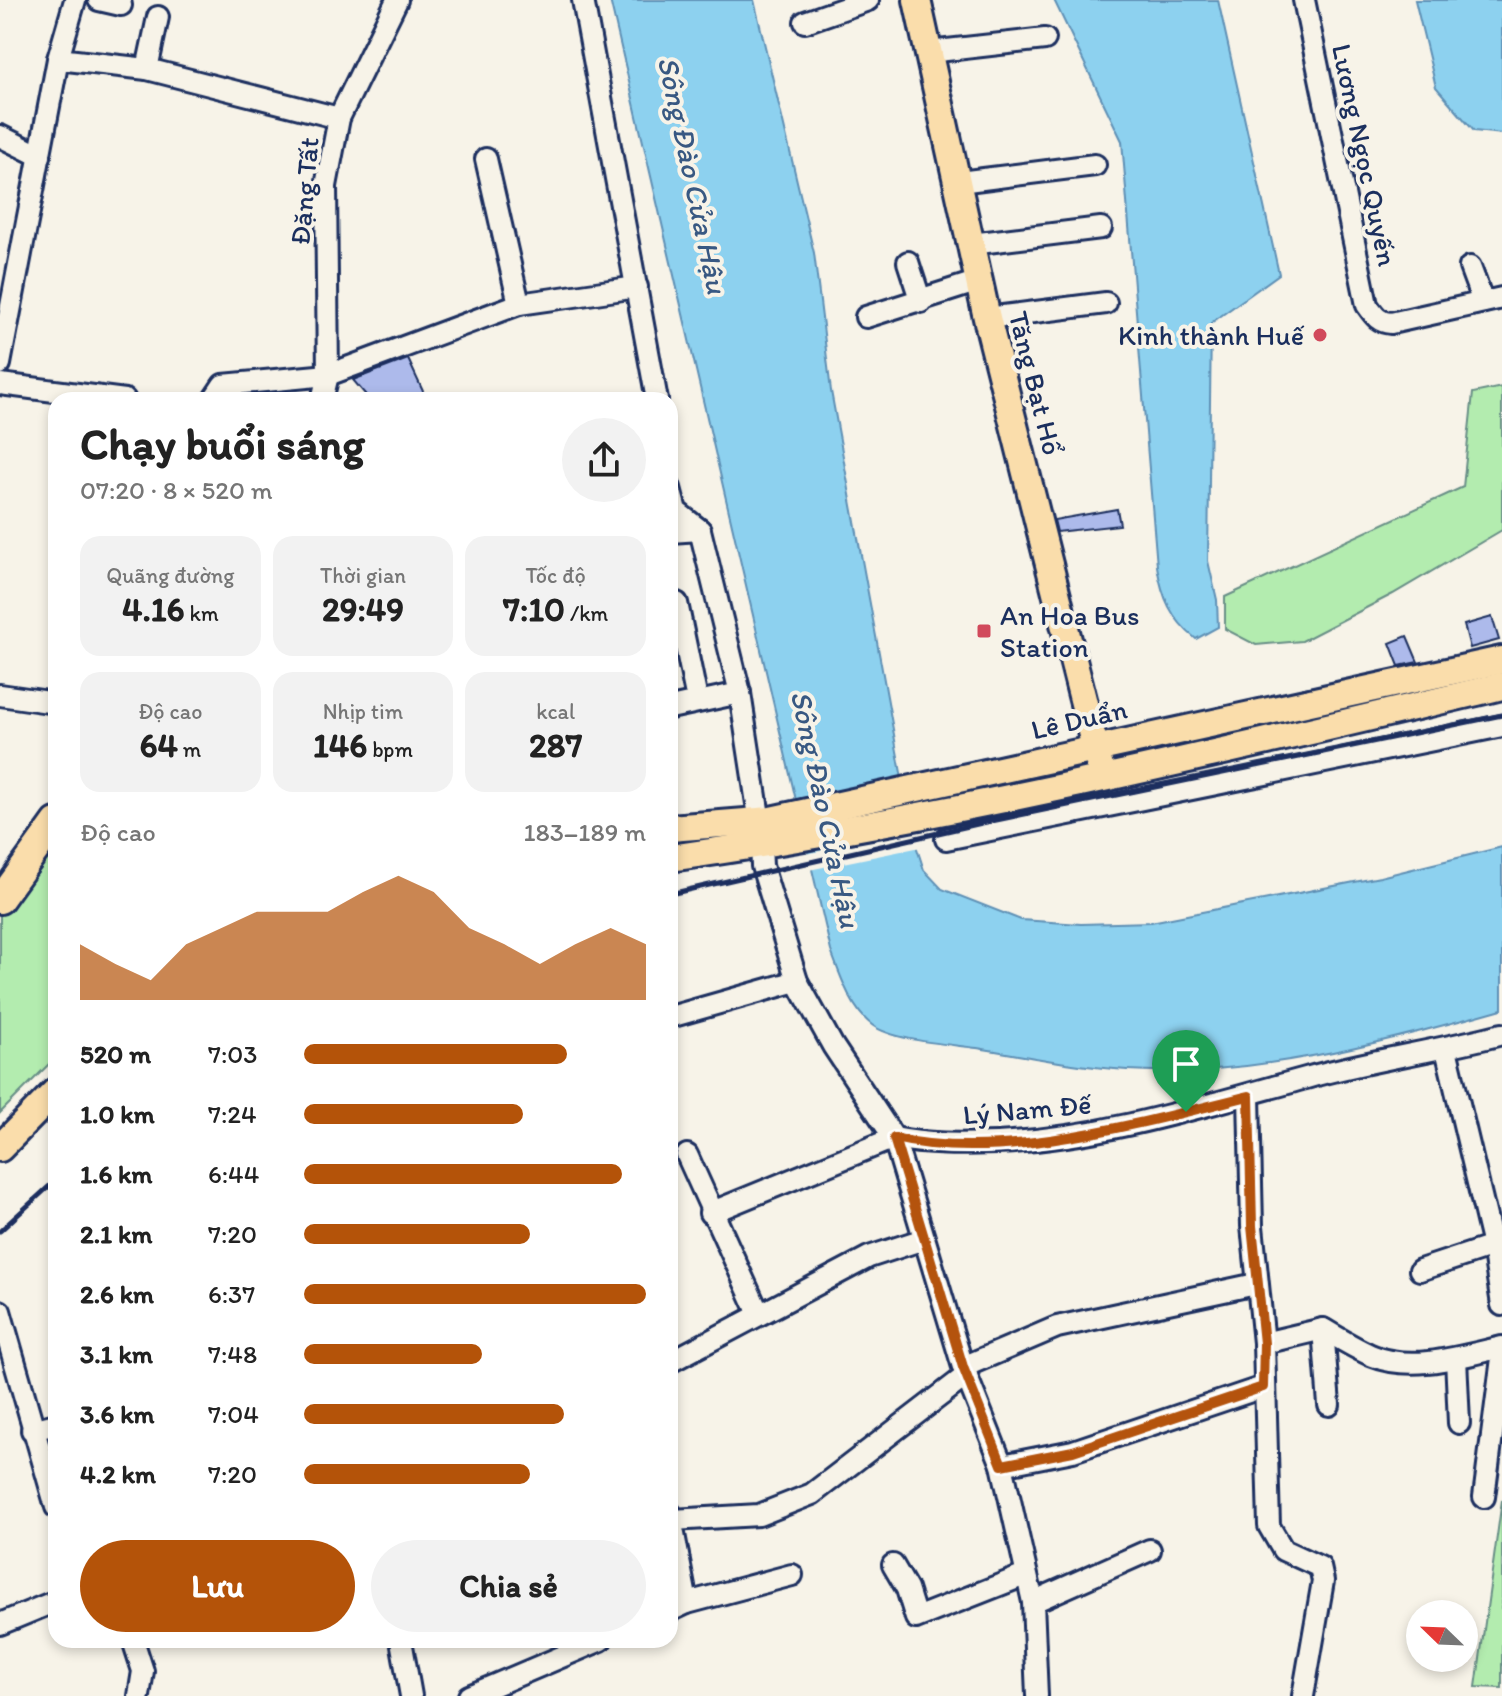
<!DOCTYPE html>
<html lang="vi">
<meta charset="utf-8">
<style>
:root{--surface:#fff;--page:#f2f2f2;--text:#222;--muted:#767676;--accent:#b45309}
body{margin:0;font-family:Itim,sans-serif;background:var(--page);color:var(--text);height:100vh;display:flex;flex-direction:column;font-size:30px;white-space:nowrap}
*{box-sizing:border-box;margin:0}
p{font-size:26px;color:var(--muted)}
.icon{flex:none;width:44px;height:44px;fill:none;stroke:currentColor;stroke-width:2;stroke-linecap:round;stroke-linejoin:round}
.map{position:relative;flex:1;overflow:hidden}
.side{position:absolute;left:48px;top:392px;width:630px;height:1256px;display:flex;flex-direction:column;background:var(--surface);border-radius:24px;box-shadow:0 4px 12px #0003}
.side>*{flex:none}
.needle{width:52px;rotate:293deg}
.tools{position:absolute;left:1406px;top:1600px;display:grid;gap:16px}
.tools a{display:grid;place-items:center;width:72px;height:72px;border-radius:50%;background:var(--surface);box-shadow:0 4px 12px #0003;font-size:40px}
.pin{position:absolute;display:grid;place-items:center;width:68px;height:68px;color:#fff;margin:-82px -34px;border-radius:50% 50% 50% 0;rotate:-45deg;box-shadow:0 0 8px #0007}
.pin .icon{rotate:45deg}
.round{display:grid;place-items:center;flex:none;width:84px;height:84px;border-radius:42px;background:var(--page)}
.headline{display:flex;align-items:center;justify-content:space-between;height:136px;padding:0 32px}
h1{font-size:44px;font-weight:700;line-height:60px}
.figures{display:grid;grid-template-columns:repeat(3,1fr);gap:12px;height:136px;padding:8px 32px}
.figures div{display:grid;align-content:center;border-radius:20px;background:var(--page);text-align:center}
.figures b{font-size:34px;font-weight:700}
.figures small{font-size:22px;font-weight:400}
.figures p{font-size:22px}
.chart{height:224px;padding:16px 32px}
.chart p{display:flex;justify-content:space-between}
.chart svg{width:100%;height:144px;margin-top:8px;fill:var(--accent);opacity:.7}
.button{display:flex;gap:16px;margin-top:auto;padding:16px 32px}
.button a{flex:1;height:92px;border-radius:48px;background:var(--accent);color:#fff;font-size:32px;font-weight:700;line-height:92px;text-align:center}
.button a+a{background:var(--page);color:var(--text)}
ul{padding:0 32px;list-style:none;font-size:26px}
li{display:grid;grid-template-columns:128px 96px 1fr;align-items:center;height:60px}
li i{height:20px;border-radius:10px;background:var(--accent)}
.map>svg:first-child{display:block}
.green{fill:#b3ecaf;stroke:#678e86;stroke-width:2}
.water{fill:#8dd1ef;stroke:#5f90b5;stroke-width:2}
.pier{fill:#f7f3e8}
.building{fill:#adbaeb;stroke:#1b2f5e;stroke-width:2}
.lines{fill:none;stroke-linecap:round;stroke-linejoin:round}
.minor-casing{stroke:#1b2f5e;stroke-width:26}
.major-casing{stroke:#1b2f5e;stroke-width:32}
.minor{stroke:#f7f3e8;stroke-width:20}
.major{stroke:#faddab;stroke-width:26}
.rail{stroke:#1b2f5e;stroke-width:5}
.route-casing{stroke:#fff;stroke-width:16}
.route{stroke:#b45309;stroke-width:10}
.poi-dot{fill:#d1495b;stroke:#f7f3e8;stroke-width:3}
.labels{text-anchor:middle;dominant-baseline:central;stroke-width:8;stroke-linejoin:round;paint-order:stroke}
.street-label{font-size:28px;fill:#1b2f5e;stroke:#f7f3e8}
.poi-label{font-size:28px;fill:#1b2f5e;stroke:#f7f3e8;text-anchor:end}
.water-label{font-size:30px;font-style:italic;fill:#385882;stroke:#f7f3e8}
</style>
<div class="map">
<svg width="1502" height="1696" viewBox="0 0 1502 1696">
<rect width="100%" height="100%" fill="#f7f3e8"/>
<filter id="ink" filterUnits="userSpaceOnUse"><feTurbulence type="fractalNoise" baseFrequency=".0125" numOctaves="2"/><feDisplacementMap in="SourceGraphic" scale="16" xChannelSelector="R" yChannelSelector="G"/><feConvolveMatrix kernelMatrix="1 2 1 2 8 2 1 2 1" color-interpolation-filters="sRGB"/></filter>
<g filter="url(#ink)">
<!-- green -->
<g class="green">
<polygon points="1502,387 1502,530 1393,594 1302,641 1256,645 1225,629 1225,597 1463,487 1473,393"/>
<polygon points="56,839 56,1057 0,1113 0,913"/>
<polygon points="1502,1500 1502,1688 1476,1687"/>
</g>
<!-- water -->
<g class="water">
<path d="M610,0H754L814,253L831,391L912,833L924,870L942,889L1021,920L1081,924L1151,922L1380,877L1502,847V1009C1383,1043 1251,1078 1127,1070C1077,1067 1027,1056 977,1048C949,1044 893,1041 872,1025C851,1009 840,975 831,951Z"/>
<path d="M1054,0H1218L1279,274L1211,323L1208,561L1217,600L1218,627L1196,639C1171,619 1162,597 1157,566L1122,141Z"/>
<polygon points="1415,0 1502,0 1502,134 1474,131 1436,87"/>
</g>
<!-- pier -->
<polygon class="pier" points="916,831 921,847 809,870 805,854"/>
<!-- building -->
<g class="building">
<polygon points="408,359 427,400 370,400 353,380"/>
<polygon points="1117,509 1120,525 1057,532 1054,520"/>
<polygon points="1492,617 1499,640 1470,648 1464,625"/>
<polygon points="1407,636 1418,662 1399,666 1390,643"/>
</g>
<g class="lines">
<!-- minor casing -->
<g class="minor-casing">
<g id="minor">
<polyline points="99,0 121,5"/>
<polyline points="583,0 657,400"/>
<path d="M1304,0L1367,305C1374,315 1378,322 1391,323L1502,298"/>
<polyline points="805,22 868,0"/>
<polyline points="929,52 1045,39"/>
<polyline points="58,59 147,69 339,118"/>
<polyline points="147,69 158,17"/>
<polyline points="0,136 40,156"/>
<polyline points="486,159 519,304"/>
<polyline points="959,182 1095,165"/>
<polyline points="971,244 1101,228"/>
<polyline points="908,262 921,302"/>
<polyline points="1470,267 1483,302"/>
<polyline points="866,317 979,281"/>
<polyline points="987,318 1106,303"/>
<polyline points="0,364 58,59 75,0"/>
<polyline points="0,384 125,400"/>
<polyline points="213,400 223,385 328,375 519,304 637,287"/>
<polyline points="322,400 328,375 326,186 339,118 397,0"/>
<path d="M670,488L676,511L700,530L740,693L760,823L762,866L797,981L833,1046L894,1138C927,1145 963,1144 997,1143C1104,1138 1203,1106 1306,1078C1370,1060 1437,1051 1502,1034"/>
<polyline points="670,532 700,530"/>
<polyline points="677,603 697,700"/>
<polyline points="0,695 56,703"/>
<polyline points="670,708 740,693"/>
<polyline points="946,839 1502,726"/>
<polyline points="670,1017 797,981"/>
<polyline points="1446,1049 1493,1246 1502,1305"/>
<polyline points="1249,1096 1252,1226 1264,1343 1269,1526 1283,1550 1320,1567 1323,1581 1303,1696"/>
<polyline points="687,1155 759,1314"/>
<polyline points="710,1213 894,1138 963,1367 1002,1465 1033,1602 1037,1696"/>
<polyline points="1420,1270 1493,1246"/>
<polyline points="0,1311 56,1507"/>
<polyline points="1323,1329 1329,1405"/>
<path d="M1264,1343L1323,1329C1339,1338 1356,1349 1373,1356C1412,1372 1463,1356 1502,1347"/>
<polyline points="1456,1358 1459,1423"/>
<polyline points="670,1362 869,1257 924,1239"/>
<polyline points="963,1367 1057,1327 1256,1284"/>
<polyline points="32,1430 56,1424"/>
<polyline points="1002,1465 1073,1451 1263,1387"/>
<polyline points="1484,1497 1502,1358"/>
<polyline points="670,1513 687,1603 670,1611"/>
<polyline points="672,1520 759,1515 812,1494 967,1375"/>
<polyline points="893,1565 907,1589 916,1618 1025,1575"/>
<polyline points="1033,1602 1150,1550"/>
<polyline points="687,1603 792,1575"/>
<polyline points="0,1624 56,1601"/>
<polyline points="133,1640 143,1671 139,1696"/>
<polyline points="401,1640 411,1696"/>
<polyline points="469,1696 601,1640"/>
</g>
</g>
<!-- major casing -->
<g class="major-casing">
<g id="major">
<polyline points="917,0 987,318 1099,763"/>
<polyline points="670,828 771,820 1502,660"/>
<path d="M670,858C951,818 1226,751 1502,686"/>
<polyline points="0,900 56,822"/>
<polyline points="0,1148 56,1091"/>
</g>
</g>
<!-- minor -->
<use href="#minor" class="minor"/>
<!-- major -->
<use href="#major" class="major"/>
<!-- rail -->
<g class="rail">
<polyline points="670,894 982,823 1502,715"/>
<polyline points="0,1231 56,1180"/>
</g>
</g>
</g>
<g class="lines" filter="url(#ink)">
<!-- route casing -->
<g class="route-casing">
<path id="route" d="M1249,1096L1252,1226L1264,1343L1263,1387L1073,1451L1002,1465L963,1367L894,1138C1002,1164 1143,1122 1249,1096Z"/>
</g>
<!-- route -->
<use href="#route" class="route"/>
</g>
<!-- markers -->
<g class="poi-dot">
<circle cx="1320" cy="335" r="8"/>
<rect x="976" y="623" width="16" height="16" rx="4"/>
</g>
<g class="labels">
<!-- street labels -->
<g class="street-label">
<text transform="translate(1365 155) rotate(78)">Lương Ngọc Quyến</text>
<text transform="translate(304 191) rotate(-85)">Đặng Tất</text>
<text transform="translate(1036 383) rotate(76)">Tăng Bạt Hổ</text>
<text transform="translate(1079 719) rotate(-13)">Lê Duẩn</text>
<text transform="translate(1027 1109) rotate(-5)">Lý Nam Đế</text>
</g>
<!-- poi labels -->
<g class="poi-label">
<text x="1304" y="335">Kinh thành Huế</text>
<text x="1000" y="615" text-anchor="start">An Hoa Bus<tspan x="1000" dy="32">Station</tspan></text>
</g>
<!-- water labels -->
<g class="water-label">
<text transform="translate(693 175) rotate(78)">Sông Đào Cửa Hậu</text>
<text transform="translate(826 809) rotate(78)">Sông Đào Cửa Hậu</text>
</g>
</g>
</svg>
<div class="tools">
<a><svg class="needle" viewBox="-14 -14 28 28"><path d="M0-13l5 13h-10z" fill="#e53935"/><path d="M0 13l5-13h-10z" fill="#767676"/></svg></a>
</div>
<div class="pin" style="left:1186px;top:1112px;background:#1e9e55"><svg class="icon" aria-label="arrive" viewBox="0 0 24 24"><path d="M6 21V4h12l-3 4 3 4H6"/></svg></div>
<section class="side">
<div class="headline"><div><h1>Chạy buổi sáng</h1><p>07:20 · 8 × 520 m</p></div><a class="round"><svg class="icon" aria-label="share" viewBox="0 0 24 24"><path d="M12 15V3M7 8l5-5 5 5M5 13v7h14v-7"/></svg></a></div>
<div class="figures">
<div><p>Quãng đường</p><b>4.16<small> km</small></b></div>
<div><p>Thời gian</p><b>29:49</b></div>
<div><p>Tốc độ</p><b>7:10<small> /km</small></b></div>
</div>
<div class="figures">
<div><p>Độ cao</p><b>64<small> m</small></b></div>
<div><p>Nhịp tim</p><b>146<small> bpm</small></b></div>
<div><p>kcal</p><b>287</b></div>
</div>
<div class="chart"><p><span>Độ cao</span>183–189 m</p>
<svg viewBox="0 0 160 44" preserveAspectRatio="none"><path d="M0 44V27L10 33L20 38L30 27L40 22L50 17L60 17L70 17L80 11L90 6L100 11L110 22L120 27L130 33L140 27L150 22L160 27V44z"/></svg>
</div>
<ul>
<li><b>520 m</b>7:03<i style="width:77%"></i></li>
<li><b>1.0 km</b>7:24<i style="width:64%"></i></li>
<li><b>1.6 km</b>6:44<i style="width:93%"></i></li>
<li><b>2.1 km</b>7:20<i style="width:66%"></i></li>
<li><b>2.6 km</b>6:37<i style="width:100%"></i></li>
<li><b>3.1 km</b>7:48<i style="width:52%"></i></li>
<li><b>3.6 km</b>7:04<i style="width:76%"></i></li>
<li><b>4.2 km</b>7:20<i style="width:66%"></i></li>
</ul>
<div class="button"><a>Lưu</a><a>Chia sẻ</a></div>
</section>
</div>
